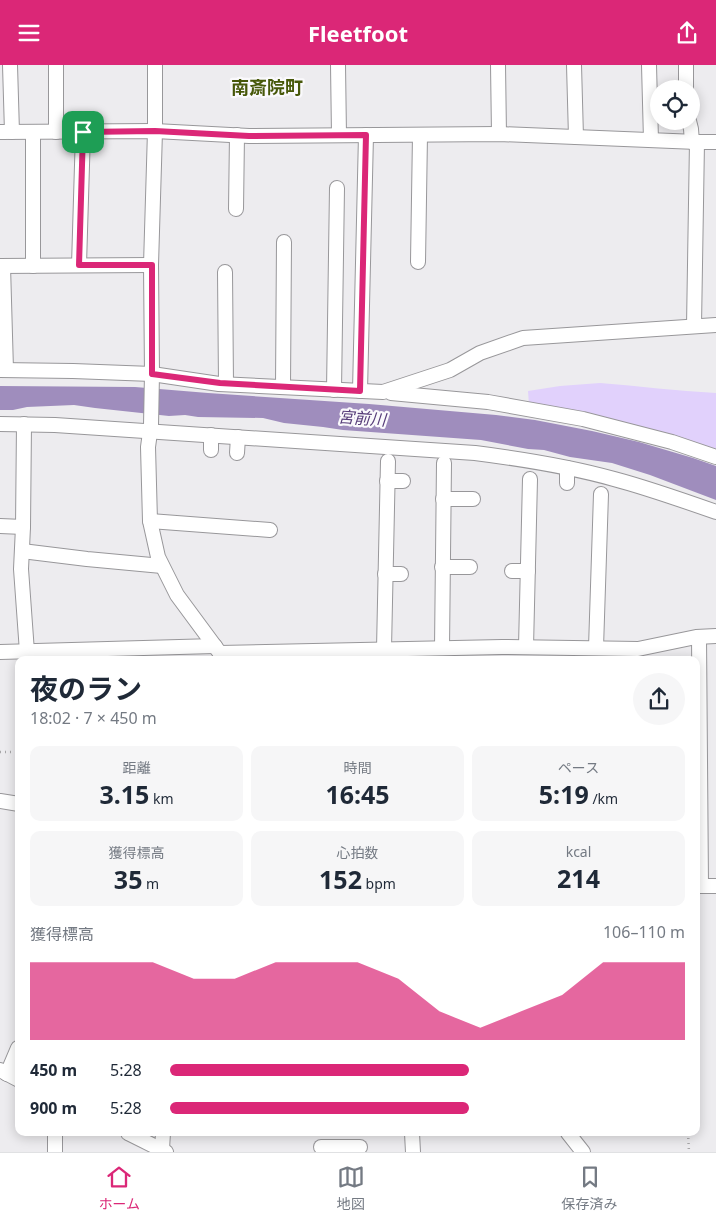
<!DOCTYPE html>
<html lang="ja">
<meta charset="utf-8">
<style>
:root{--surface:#fff;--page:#f6f6f7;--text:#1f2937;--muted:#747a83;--line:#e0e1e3;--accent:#db2777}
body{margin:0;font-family:"Noto Sans","Noto Sans JP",sans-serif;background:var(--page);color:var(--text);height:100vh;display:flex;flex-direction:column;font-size:19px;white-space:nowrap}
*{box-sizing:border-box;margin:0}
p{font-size:16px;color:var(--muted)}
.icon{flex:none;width:28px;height:28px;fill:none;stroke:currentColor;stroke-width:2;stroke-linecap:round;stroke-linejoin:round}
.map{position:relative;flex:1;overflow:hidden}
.details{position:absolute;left:15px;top:591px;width:685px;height:480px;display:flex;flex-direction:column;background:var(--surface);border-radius:10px;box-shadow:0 2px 12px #0003}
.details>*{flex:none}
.tools{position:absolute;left:650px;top:15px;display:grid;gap:10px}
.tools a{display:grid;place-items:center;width:50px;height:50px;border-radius:50%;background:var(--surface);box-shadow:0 2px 12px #0003;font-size:25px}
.pin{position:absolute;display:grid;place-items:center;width:42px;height:42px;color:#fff;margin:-21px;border-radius:10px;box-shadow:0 2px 8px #0006}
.round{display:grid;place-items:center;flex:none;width:52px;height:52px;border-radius:26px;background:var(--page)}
.overview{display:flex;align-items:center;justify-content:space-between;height:85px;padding:0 15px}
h1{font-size:28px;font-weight:700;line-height:38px}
.figures{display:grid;grid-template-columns:repeat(3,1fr);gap:8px;height:85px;padding:5px 15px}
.figures div{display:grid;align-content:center;border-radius:10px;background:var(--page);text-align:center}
.figures b{font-size:25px;font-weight:700}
.figures small{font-size:14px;font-weight:400}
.figures p{font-size:14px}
.chart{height:140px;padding:10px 15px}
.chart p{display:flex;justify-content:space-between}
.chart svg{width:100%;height:90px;margin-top:5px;fill:var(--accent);opacity:.7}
ul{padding:0 15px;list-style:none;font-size:16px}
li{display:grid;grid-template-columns:80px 60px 1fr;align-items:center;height:38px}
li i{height:12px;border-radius:6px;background:var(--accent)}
header{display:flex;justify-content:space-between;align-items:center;height:65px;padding:0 15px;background:var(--accent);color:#fff;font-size:22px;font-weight:700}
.tab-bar{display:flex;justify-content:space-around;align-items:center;height:70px;border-top:1px solid var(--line);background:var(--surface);font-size:14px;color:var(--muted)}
.tab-bar a{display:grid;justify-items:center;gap:2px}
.tab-bar .on{color:var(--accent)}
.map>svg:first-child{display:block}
.green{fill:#e1d1fc}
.water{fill:#9f8dbd}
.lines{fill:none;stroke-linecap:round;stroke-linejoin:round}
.street-casing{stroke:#98979a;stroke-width:16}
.path{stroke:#a8a7a9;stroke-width:2.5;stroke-dasharray:1 4;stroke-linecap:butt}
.street{stroke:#fff;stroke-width:14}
.route-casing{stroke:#fff;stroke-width:10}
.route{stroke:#db2777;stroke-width:6}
.labels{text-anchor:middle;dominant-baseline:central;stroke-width:4.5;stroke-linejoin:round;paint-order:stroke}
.water-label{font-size:16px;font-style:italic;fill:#563c79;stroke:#faf9fc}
.quarter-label{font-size:18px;font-weight:bold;fill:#475809;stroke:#faf9fc}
</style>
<header><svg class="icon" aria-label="menu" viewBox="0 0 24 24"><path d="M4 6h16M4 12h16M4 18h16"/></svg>Fleetfoot<svg class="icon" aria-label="share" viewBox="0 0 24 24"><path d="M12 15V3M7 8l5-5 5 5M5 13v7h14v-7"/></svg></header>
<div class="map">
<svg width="716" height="1087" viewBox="0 0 716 1087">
<rect width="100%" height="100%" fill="#edecef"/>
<!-- green -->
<path class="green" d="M600,318C639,321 677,326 716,328V388L529,340L528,326L560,321Z"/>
<!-- water -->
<polygon class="water" points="0,321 135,322 208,328 369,339 496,350 535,355 592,366 639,377 693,393 716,401 716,435 650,410 612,398 570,392 544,385 528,384 481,375 343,365 323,362 284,358 263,353 198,352 185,350 169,351 95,343 74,340 27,342 13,345 0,345"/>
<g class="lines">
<!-- street casing -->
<g class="street-casing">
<g id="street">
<polyline points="10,0 12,67"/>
<polyline points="56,0 56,67"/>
<polyline points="155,0 155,66 151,200 152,309 151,360 148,382 150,456 158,492 177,530 225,595"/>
<polyline points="338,0 339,70"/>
<polyline points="498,0 499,69"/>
<polyline points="574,0 576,72"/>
<polyline points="649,0 651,75"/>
<polyline points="686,0 686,24"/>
<polyline points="689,56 691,64 692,77"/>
<polyline points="0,67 155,66 249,71 499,69 697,77 716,77"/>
<polyline points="33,67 33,201"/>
<polyline points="236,144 237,70"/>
<polyline points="418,197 420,70"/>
<polyline points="79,200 83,67"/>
<polyline points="0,201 151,200"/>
<polyline points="3,201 6,305"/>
<polyline points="225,207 226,319"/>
<polyline points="694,261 697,77"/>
<polyline points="0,305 73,306 152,309 219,319 383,327 450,305 480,288 523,273 716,260"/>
<polyline points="283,322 284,177"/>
<polyline points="334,325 337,123"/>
<polyline points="360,326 366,70"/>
<polyline points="391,328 488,337 583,354 672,377 716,392"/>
<path d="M0,359L55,360L475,388C522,394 568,401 614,414C648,423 682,435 716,447"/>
<polyline points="24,359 23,462 21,504 27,587"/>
<polyline points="211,385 211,370"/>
<polyline points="237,388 238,372"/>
<polyline points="387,416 403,416"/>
<polyline points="567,418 567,403"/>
<polyline points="443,434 473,434"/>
<polyline points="150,456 270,465"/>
<polyline points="0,461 23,462"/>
<polyline points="22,486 87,494 162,501"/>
<polyline points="442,502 470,502"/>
<polyline points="512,506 528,506"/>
<polyline points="385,509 401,509"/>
<polyline points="699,572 701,821"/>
<polyline points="526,582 530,414"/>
<polyline points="442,583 444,398"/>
<polyline points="596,583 601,429"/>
<polyline points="384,584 388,396"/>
<polyline points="0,587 215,581"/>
<polyline points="220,588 502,582 638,584 696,572 716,571"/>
<polyline points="0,736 19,739"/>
<polyline points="696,821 716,821"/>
<polyline points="0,1005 19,1015"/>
<polyline points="7,1009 18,983"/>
<polyline points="128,1068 166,1087"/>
<polyline points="412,1068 413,1087"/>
<polyline points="568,1068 583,1087"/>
<polyline points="321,1082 360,1082"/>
<polyline points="162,1084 163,1068"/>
<polyline points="55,1087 55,1068"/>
</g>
</g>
<!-- path -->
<g class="path">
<polyline points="0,687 19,687"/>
<polyline points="688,1068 689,1087"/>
</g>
<!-- street -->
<use href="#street" class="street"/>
</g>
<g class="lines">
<!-- route casing -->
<g class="route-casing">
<polygon id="route" points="155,66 249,71 366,70 360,326 220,318 152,309 152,200 79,200 83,67"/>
</g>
<!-- route -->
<use href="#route" class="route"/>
</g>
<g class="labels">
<!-- water labels -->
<g class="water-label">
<text transform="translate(362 353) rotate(4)">宮前川</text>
</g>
<!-- quarter labels -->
<g class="quarter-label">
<text x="267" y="22">南斎院町</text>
</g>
</g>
</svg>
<div class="tools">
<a><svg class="icon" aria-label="locate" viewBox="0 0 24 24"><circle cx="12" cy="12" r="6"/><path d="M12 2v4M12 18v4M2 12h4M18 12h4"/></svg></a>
</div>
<div class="pin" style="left:83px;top:67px;background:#1e9e55"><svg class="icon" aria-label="arrive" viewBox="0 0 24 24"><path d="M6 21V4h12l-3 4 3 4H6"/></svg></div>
<section class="details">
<div class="overview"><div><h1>夜のラン</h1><p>18:02 · 7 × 450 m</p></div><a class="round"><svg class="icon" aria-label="share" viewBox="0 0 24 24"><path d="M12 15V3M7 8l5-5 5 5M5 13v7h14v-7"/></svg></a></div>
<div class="figures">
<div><p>距離</p><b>3.15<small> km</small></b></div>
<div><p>時間</p><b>16:45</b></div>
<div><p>ペース</p><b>5:19<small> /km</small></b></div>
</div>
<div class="figures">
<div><p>獲得標高</p><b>35<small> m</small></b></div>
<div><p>心拍数</p><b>152<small> bpm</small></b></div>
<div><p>kcal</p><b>214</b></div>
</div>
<div class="chart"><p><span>獲得標高</span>106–110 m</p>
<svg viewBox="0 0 160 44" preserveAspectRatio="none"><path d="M0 44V6L10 6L20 6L30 6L40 14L50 14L60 6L70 6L80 6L90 14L100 30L110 38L120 30L130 22L140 6L150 6L160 6V44z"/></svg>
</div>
<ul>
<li><b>450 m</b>5:28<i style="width:58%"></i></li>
<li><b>900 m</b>5:28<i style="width:58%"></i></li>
</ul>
</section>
</div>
<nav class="tab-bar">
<a class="on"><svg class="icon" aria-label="home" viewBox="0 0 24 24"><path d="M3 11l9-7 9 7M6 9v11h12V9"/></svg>ホーム</a>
<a><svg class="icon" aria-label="map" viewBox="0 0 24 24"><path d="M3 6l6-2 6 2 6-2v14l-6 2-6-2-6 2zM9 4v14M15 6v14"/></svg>地図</a>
<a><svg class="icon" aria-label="saved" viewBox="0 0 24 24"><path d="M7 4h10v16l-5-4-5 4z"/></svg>保存済み</a>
</nav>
